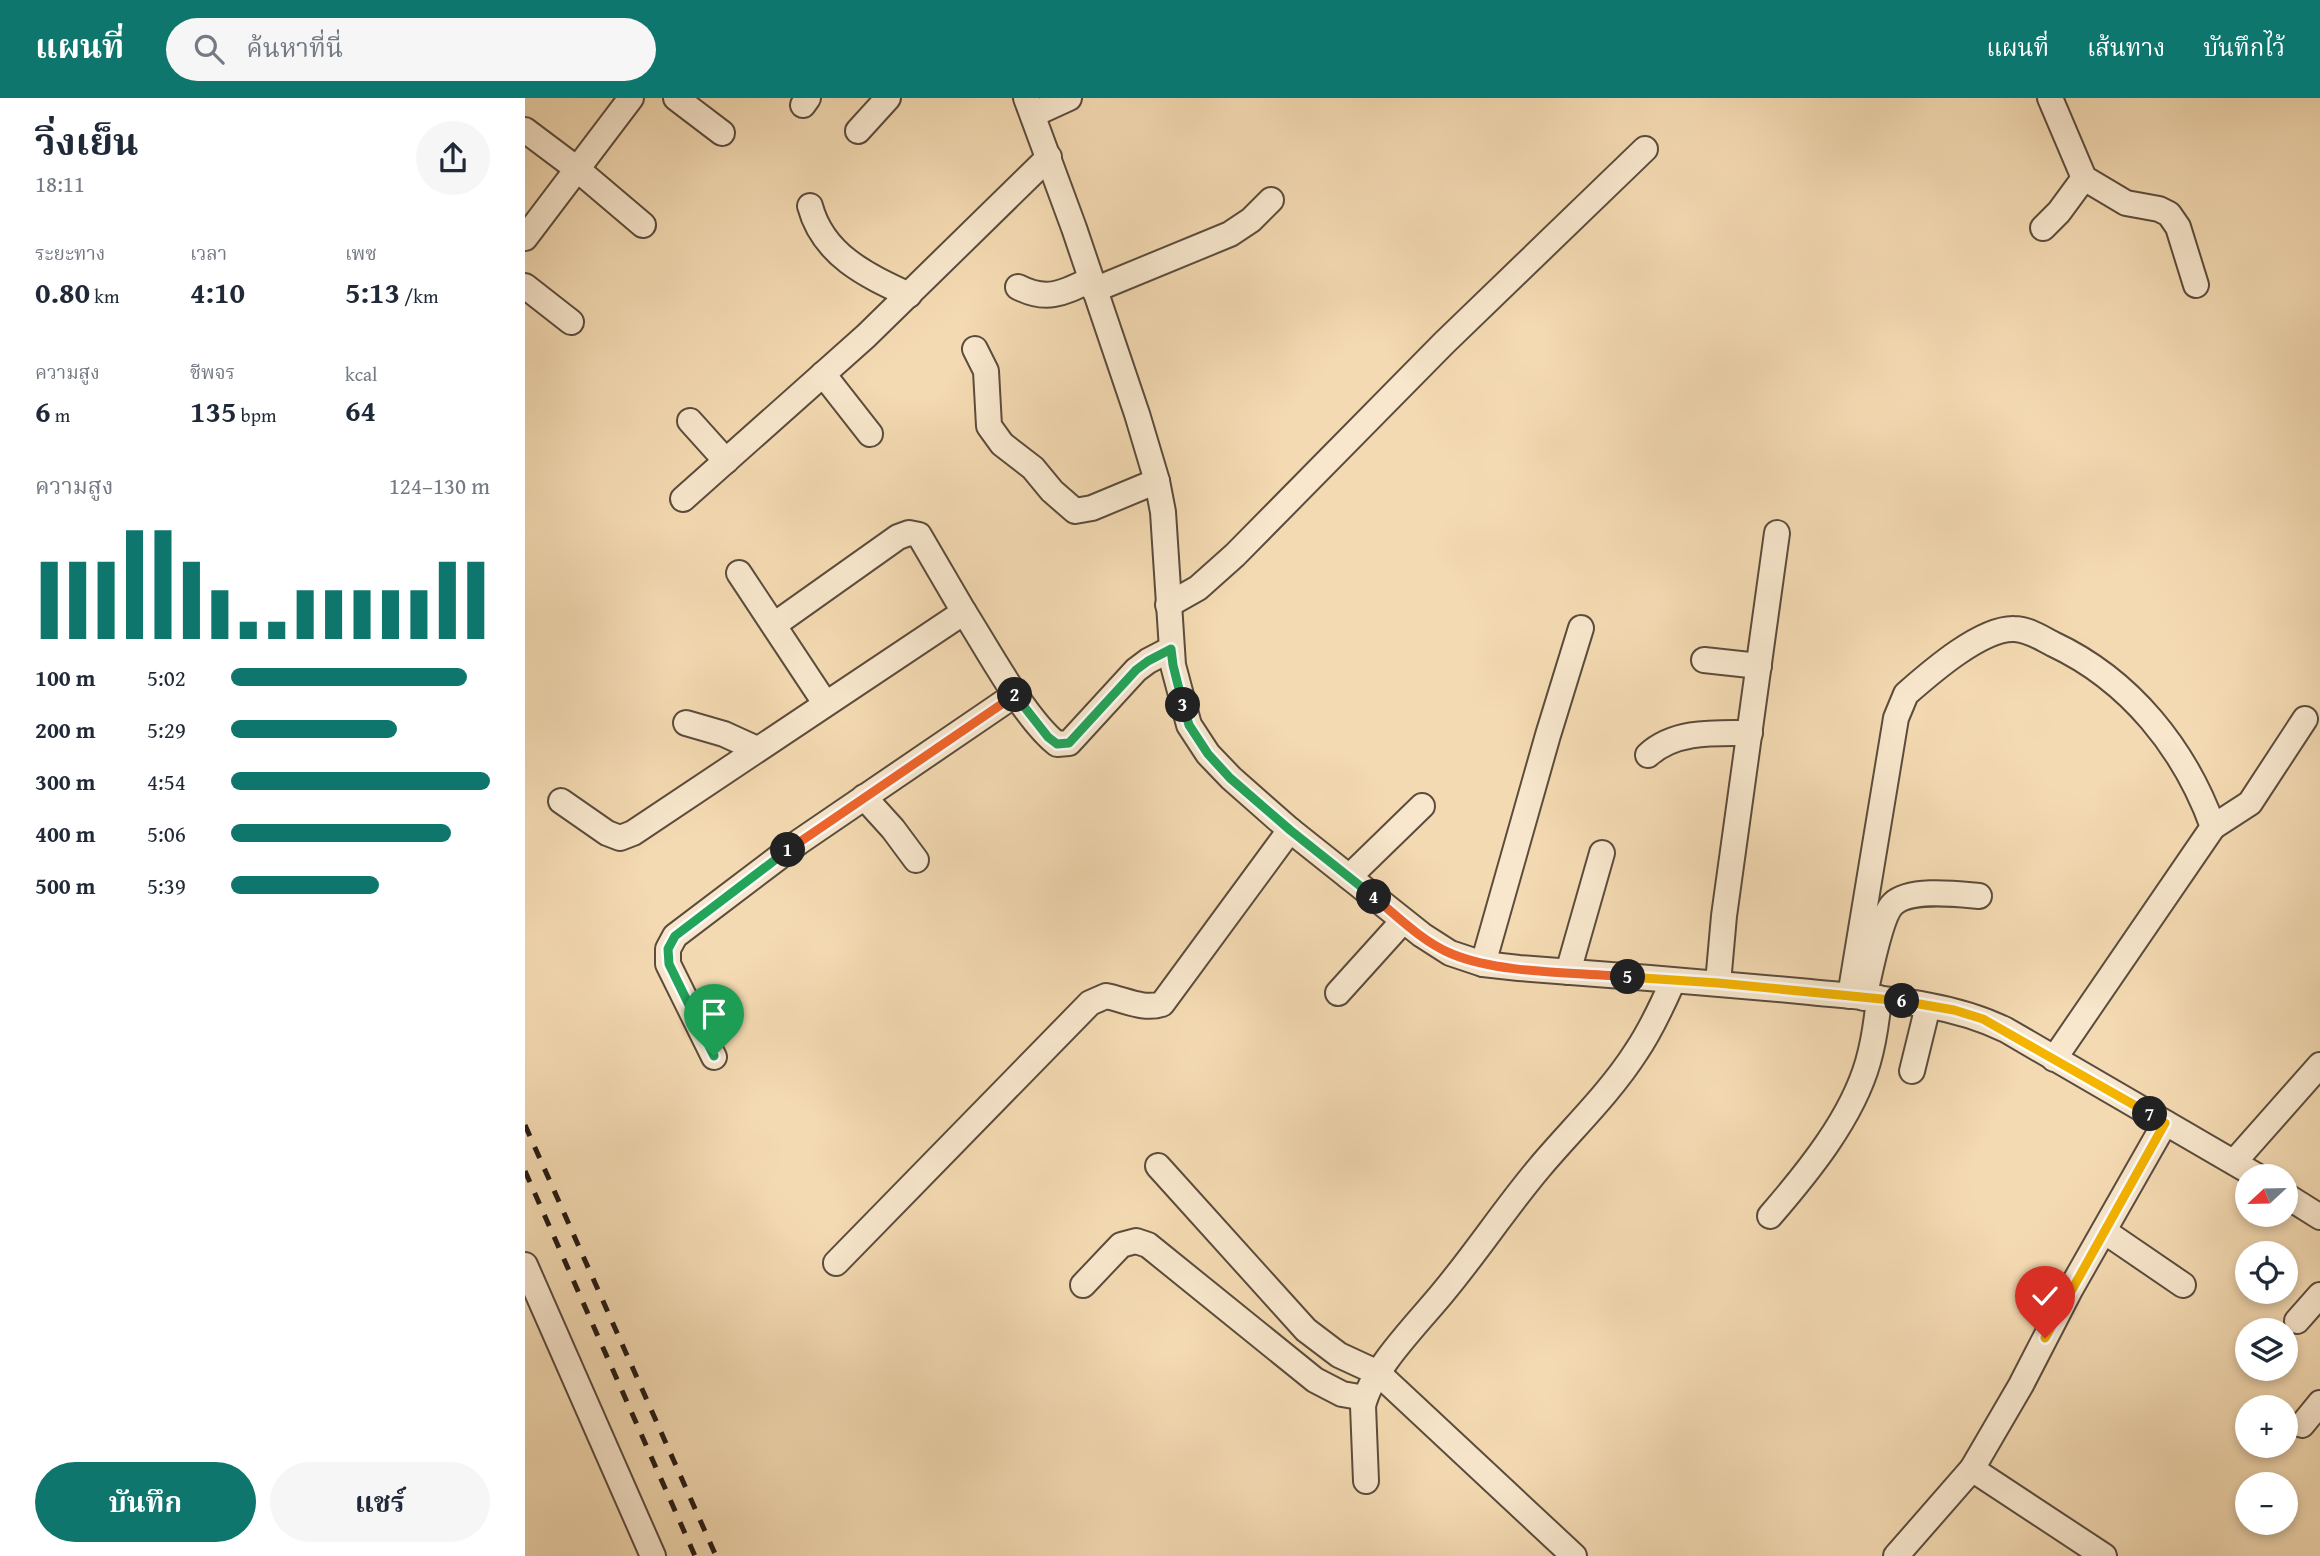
<!DOCTYPE html>
<html lang="th">
<meta charset="utf-8">
<style>
:root{--surface:#fff;--page:#f6f6f7;--text:#1f2937;--muted:#747a83;--accent:#0f766e}
body{margin:0;font-family:"Gentium Book Plus","Noto Serif Thai",serif;background:var(--page);color:var(--text);height:100vh;display:flex;flex-direction:column;font-size:26px;white-space:nowrap}
*{box-sizing:border-box;margin:0}
p{font-size:23px;color:var(--muted)}
.icon{flex:none;width:38px;height:38px;fill:none;stroke:currentColor;stroke-width:2;stroke-linecap:round;stroke-linejoin:round}
.map{position:relative;flex:1;overflow:hidden}
.sheet{display:flex;flex-direction:column;background:var(--surface);width:525px}
.sheet>*{flex:none}
.needle{width:46px;rotate:248deg}
.fabs{position:absolute;left:1710px;top:1066px;display:grid;gap:14px}
.fabs a{display:grid;place-items:center;width:63px;height:63px;border-radius:50%;background:var(--surface);box-shadow:0 4px 10px #0003;font-size:35px}
.pin{position:absolute;display:grid;place-items:center;width:60px;height:60px;color:#fff;margin:-72px -30px;border-radius:50% 50% 50% 0;rotate:-45deg;box-shadow:0 0 7px #0007}
.pin .icon{rotate:45deg}
.km{position:absolute;width:35px;height:35px;margin:-18px;border-radius:50%;background:#222;color:#fff;font-size:19px;line-height:35px;text-align:center}
.round{display:grid;place-items:center;flex:none;width:74px;height:74px;border-radius:37px;background:var(--page)}
.summary{display:flex;align-items:center;justify-content:space-between;height:119px;padding:0 35px}
h1{font-size:38px;font-weight:700;line-height:52px}
.metrics{display:grid;grid-template-columns:repeat(3,1fr);gap:10px;height:119px;padding:7px 35px}
.metrics div{display:grid;align-content:center}
.metrics b{font-size:30px;font-weight:700}
.metrics small{font-size:19px;font-weight:400}
.metrics p{font-size:19px}
.chart{height:196px;padding:14px 35px}
.chart p{display:flex;justify-content:space-between}
.chart svg{width:100%;height:126px;margin-top:7px;stroke:var(--accent);stroke-width:6}
.cta{display:flex;gap:14px;margin-top:auto;padding:14px 35px}
.cta a{flex:1;height:80px;border-radius:42px;background:var(--accent);color:#fff;font-size:28px;font-weight:700;line-height:80px;text-align:center}
.cta a+a{background:var(--page);color:var(--text)}
ul{padding:0 35px;list-style:none;font-size:23px}
li{display:grid;grid-template-columns:112px 84px 1fr;align-items:center;height:52px}
li i{height:18px;border-radius:9px;background:var(--accent)}
header{display:flex;align-items:center;gap:42px;box-sizing:border-box;height:98px;padding:0 35px;background:var(--accent);color:#fff}
header strong{font-size:33px}
nav{display:flex;gap:38px;margin-inline-start:auto;font-size:24px}
.search{width:490px;height:63px;background:var(--page);display:flex;align-items:center;gap:18px;box-sizing:border-box;padding:0 24px;border-radius:38px;color:var(--muted);font-size:26px}
main{display:flex;flex:1;min-height:0}
.map>svg:first-child{display:block}
.lines{fill:none;stroke-linecap:round;stroke-linejoin:round}
.minor-casing{stroke:#5b4c3d;stroke-width:28}
.minor{stroke:#f8e7cd;stroke-width:24}
.rail{stroke:#281c16;stroke-width:5;stroke-dasharray:12 12;stroke-linecap:butt}
.split-1-casing{stroke:#fff;stroke-width:14}
.split-2-casing{stroke:#fff;stroke-width:14}
.split-3-casing{stroke:#fff;stroke-width:14}
.split-4-casing{stroke:#fff;stroke-width:14}
.split-5-casing{stroke:#fff;stroke-width:14}
.split-6-casing{stroke:#fff;stroke-width:14}
.split-7-casing{stroke:#fff;stroke-width:14}
.split-8-casing{stroke:#fff;stroke-width:14}
.split-1{stroke:#22a559;stroke-width:9}
.split-2{stroke:#f0652b;stroke-width:9}
.split-3{stroke:#22a559;stroke-width:9}
.split-4{stroke:#22a559;stroke-width:9}
.split-5{stroke:#f0652b;stroke-width:9}
.split-6{stroke:#f5b400;stroke-width:9}
.split-7{stroke:#f5b400;stroke-width:9}
.split-8{stroke:#f5b400;stroke-width:9}
</style>
<header>
<strong>แผนที่</strong>
<div class="search"><svg class="icon" aria-label="search" viewBox="0 0 24 24"><circle cx="10" cy="10" r="6"/><path d="M15 15l6 6"/></svg>ค้นหาที่นี่</div>
<nav><a>แผนที่</a><a>เส้นทาง</a><a>บันทึกไว้</a></nav>
</header>
<main>
<section class="sheet">
<div class="summary"><div><h1>วิ่งเย็น</h1><p>18:11</p></div><a class="round"><svg class="icon" aria-label="share" viewBox="0 0 24 24"><path d="M12 15V3M7 8l5-5 5 5M5 13v7h14v-7"/></svg></a></div>
<div class="metrics">
<div><p>ระยะทาง</p><b>0.80<small> km</small></b></div>
<div><p>เวลา</p><b>4:10</b></div>
<div><p>เพซ</p><b>5:13<small> /km</small></b></div>
</div>
<div class="metrics">
<div><p>ความสูง</p><b>6<small> m</small></b></div>
<div><p>ชีพจร</p><b>135<small> bpm</small></b></div>
<div><p>kcal</p><b>64</b></div>
</div>
<div class="chart"><p><span>ความสูง</span>124–130 m</p>
<svg viewBox="0 0 160 44" preserveAspectRatio="none"><path d="M5 44V17M15 44V17M25 44V17M35 44V6M45 44V6M55 44V17M65 44V27M75 44V38M85 44V38M95 44V27M105 44V27M115 44V27M125 44V27M135 44V27M145 44V17M155 44V17"/></svg>
</div>
<ul>
<li><b>100 m</b>5:02<i style="width:91%"></i></li>
<li><b>200 m</b>5:29<i style="width:64%"></i></li>
<li><b>300 m</b>4:54<i style="width:100%"></i></li>
<li><b>400 m</b>5:06<i style="width:85%"></i></li>
<li><b>500 m</b>5:39<i style="width:57%"></i></li>
</ul>
<div class="cta"><a>บันทึก</a><a>แชร์</a></div>
</section>
<div class="map">
<svg width="1795" height="1458" viewBox="0 0 1795 1458">
<rect width="100%" height="100%" fill="#f4dab2"/>
<filter id="stains"><feTurbulence type="fractalNoise" baseFrequency=".00286" numOctaves="4"/><feColorMatrix values="0 0 0 0 .2 0 0 0 0 .09 0 0 0 0 .02 0 0 0 .5 -.17"/></filter>
<radialGradient id="worn" r=".72"><stop offset=".6" stop-color="#630" stop-opacity="0"/><stop offset="1" stop-color="#630" stop-opacity=".3"/></radialGradient>
<g class="lines">
<!-- minor casing -->
<g class="minor-casing">
<g id="minor">
<polyline points="151,0 197,35"/>
<path d="M501,0L549,130L612,316L632,383L638,414L648,567L664,627L683,656L706,680L765,732L897,837L925,855L958,866L994,870C1091,877 1188,885 1285,894C1351,901 1420,902 1481,932L1732,1078"/>
<polyline points="1525,0 1559,80 1601,105 1634,111 1644,116 1653,129 1671,187"/>
<polyline points="278,7 283,0"/>
<polyline points="509,16 544,0"/>
<polyline points="0,32 52,71 118,127"/>
<polyline points="333,33 363,0"/>
<path d="M285,108C298,157 341,177 384,197"/>
<polyline points="1518,130 1534,114 1559,80"/>
<polyline points="0,140 106,0"/>
<polyline points="0,188 46,224"/>
<path d="M493,189C522,204 538,195 565,182"/>
<polyline points="569,192 705,136 726,122 746,102"/>
<polyline points="450,251 461,273 464,328 477,346 508,370 527,393 550,413 567,410 632,383"/>
<polyline points="298,276 345,336"/>
<polyline points="165,323 201,363"/>
<polyline points="158,401 341,238 524,59"/>
<polyline points="214,475 300,605"/>
<polyline points="643,507 673,490 710,457 919,245 1120,51"/>
<polyline points="249,527 373,439 384,435 394,437 439,514"/>
<polyline points="1179,562 1234,568"/>
<polyline points="161,625 199,636 232,651"/>
<path d="M1123,657C1150,632 1191,635 1225,635"/>
<polyline points="339,699 368,731 391,762"/>
<path d="M36,703L82,735L95,740L108,735L439,514C462,550 500,621 532,646L544,645L611,572L623,563L646,551"/>
<polyline points="1688,729 1725,705 1780,621"/>
<polyline points="824,779 897,708"/>
<polyline points="958,866 1023,637 1056,530"/>
<polyline points="1043,874 1077,755"/>
<polyline points="1193,885 1199,818 1252,435"/>
<polyline points="813,895 878,823"/>
<path d="M1325,898L1371,620L1381,596C1405,575 1456,530 1489,531C1503,531 1516,540 1528,546C1605,582 1660,651 1688,729L1529,961"/>
<path d="M1339,900C1344,880 1355,818 1368,806C1385,790 1432,796 1454,798"/>
<polyline points="189,959 143,866 143,851 150,838 274,744 491,596"/>
<polyline points="1387,973 1403,908"/>
<polyline points="1710,1063 1795,967"/>
<polyline points="633,1068 781,1232 814,1257 853,1275 1049,1458"/>
<polyline points="1760,1097 1795,1119"/>
<path d="M1245,1118C1283,1074 1327,1020 1343,964C1349,943 1352,921 1354,900"/>
<polyline points="1579,1133 1658,1187"/>
<path d="M311,1165L565,905L581,898C601,902 618,912 637,906L765,732"/>
<polyline points="0,1167 128,1458"/>
<polyline points="558,1187 596,1147 611,1143 623,1147 790,1282 817,1296 840,1300"/>
<polyline points="1772,1223 1795,1197"/>
<polyline points="1777,1327 1795,1305"/>
<polyline points="1447,1371 1579,1458"/>
<path d="M841,1383L838,1308C846,1271 896,1222 920,1192C953,1152 982,1108 1015,1069C1047,1031 1084,996 1111,954C1126,932 1137,908 1148,883"/>
<polyline points="1371,1458 1447,1371 1496,1287 1545,1192 1640,1025"/>
</g>
</g>
<!-- minor -->
<use href="#minor" class="minor"/>
<!-- rail -->
<g class="rail">
<polyline points="0,1027 191,1458"/>
<polyline points="0,1073 170,1458"/>
</g>
</g>
<g class="lines">
<!-- split-1 casing -->
<g class="split-1-casing">
<polyline id="split-1" points="189,958 144,866 143,851 150,838 263,752"/>
</g>
<!-- split-2 casing -->
<g class="split-2-casing">
<polyline id="split-2" points="263,752 490,597"/>
</g>
<!-- split-3 casing -->
<g class="split-3-casing">
<polyline id="split-3" points="490,597 523,639 532,646 544,645 611,572 623,563 646,551 648,567 658,607"/>
</g>
<!-- split-4 casing -->
<g class="split-4-casing">
<polyline id="split-4" points="658,607 664,627 683,656 705,680 765,732 849,799"/>
</g>
<!-- split-5 casing -->
<g class="split-5-casing">
<path id="split-5" d="M849,799C873,819 898,844 927,856C975,876 1050,874 1103,879"/>
</g>
<!-- split-6 casing -->
<g class="split-6-casing">
<polyline id="split-6" points="1103,879 1193,885 1377,903"/>
</g>
<!-- split-7 casing -->
<g class="split-7-casing">
<polyline id="split-7" points="1377,903 1429,912 1458,921 1625,1016"/>
</g>
<!-- split-8 casing -->
<g class="split-8-casing">
<polyline id="split-8" points="1520,1240 1640,1025 1625,1016"/>
</g>
<!-- split-1 -->
<use href="#split-1" class="split-1"/>
<!-- split-2 -->
<use href="#split-2" class="split-2"/>
<!-- split-3 -->
<use href="#split-3" class="split-3"/>
<!-- split-4 -->
<use href="#split-4" class="split-4"/>
<!-- split-5 -->
<use href="#split-5" class="split-5"/>
<!-- split-6 -->
<use href="#split-6" class="split-6"/>
<!-- split-7 -->
<use href="#split-7" class="split-7"/>
<!-- split-8 -->
<use href="#split-8" class="split-8"/>
</g>
<rect width="100%" height="100%" filter="url(#stains)"/>
<rect width="100%" height="100%" fill="url(#worn)"/>
</svg>
<div class="fabs">
<a><svg class="needle" viewBox="-14 -14 28 28"><path d="M0-13l5 13h-10z" fill="#e53935"/><path d="M0 13l5-13h-10z" fill="#747a83"/></svg></a>
<a><svg class="icon" aria-label="locate" viewBox="0 0 24 24"><circle cx="12" cy="12" r="6"/><path d="M12 2v4M12 18v4M2 12h4M18 12h4"/></svg></a>
<a><svg class="icon" aria-label="layers" viewBox="0 0 24 24"><path d="M12 4l9 5-9 5-9-5zM3 14l9 5 9-5"/></svg></a>
<a>+</a>
<a>−</a>
</div>
<div class="pin" style="left:189px;top:958px;background:#1e9e55"><svg class="icon" aria-label="arrive" viewBox="0 0 24 24"><path d="M6 21V4h12l-3 4 3 4H6"/></svg></div>
<div class="pin" style="left:1520px;top:1240px;background:#d93025"><svg class="icon" aria-label="check" viewBox="0 0 24 24"><path d="M5 12l5 5 9-10"/></svg></div>
<b class="km" style="left:263px;top:752px">1</b>
<b class="km" style="left:490px;top:597px">2</b>
<b class="km" style="left:658px;top:607px">3</b>
<b class="km" style="left:849px;top:799px">4</b>
<b class="km" style="left:1103px;top:879px">5</b>
<b class="km" style="left:1377px;top:903px">6</b>
<b class="km" style="left:1625px;top:1016px">7</b>
</div>
</main>
